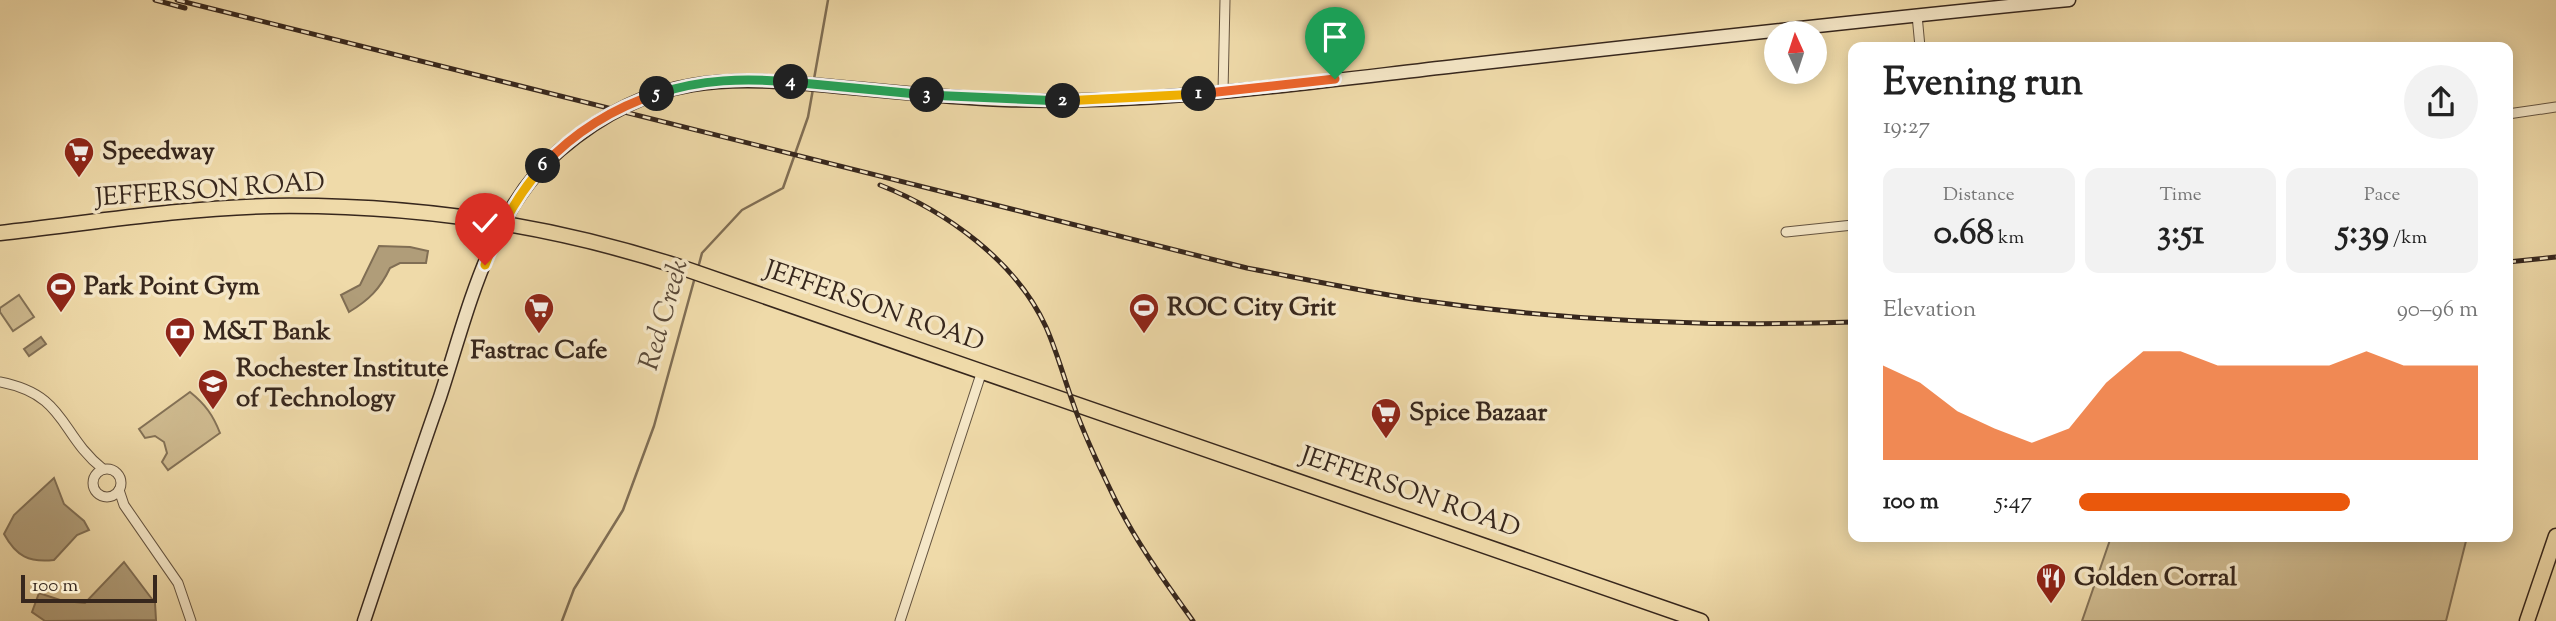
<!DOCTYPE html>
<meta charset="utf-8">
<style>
:root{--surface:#fff;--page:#f2f2f2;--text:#222;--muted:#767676;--accent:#ea580c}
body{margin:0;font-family:"Sorts Mill Goudy",serif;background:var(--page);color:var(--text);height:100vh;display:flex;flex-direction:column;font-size:26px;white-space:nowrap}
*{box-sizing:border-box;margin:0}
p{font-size:23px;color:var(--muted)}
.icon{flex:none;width:38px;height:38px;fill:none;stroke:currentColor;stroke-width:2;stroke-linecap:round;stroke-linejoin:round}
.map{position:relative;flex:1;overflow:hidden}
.panel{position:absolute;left:1848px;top:42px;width:665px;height:500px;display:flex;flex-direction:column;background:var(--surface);border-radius:14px;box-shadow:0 4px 18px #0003}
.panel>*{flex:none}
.needle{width:46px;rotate:357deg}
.tools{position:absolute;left:1764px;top:21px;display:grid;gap:14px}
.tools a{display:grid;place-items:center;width:63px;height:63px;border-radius:50%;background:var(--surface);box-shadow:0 4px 18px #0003;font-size:35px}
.scale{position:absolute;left:21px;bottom:18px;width:136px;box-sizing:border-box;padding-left:7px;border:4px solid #37271d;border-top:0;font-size:19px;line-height:24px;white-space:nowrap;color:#37271d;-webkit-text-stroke:5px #f5e7c7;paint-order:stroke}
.pin{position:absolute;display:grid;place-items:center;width:60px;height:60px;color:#fff;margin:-72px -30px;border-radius:50% 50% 50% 0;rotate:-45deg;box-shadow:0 0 7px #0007}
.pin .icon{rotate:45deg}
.km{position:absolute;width:35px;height:35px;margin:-18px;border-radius:50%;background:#222;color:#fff;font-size:19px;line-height:35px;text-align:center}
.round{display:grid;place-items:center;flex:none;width:74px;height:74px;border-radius:37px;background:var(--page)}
.head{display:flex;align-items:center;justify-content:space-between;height:119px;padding:0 35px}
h1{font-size:38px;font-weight:700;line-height:52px}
.stats{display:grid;grid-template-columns:repeat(3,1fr);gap:10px;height:119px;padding:7px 35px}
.stats div{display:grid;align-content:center;border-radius:14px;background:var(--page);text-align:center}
.stats b{font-size:35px;font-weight:700}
.stats small{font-size:19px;font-weight:400}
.stats p{font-size:19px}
.chart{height:196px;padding:14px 35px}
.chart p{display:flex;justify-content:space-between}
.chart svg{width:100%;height:126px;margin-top:7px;fill:var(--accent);opacity:.7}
ul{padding:0 35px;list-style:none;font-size:23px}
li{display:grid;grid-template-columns:112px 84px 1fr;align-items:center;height:52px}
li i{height:18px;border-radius:9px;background:var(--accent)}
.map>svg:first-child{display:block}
.green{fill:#d0bc91;stroke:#847257;stroke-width:2}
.water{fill:#b09d79;stroke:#806e54;stroke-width:2}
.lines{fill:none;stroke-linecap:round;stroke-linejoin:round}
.stream{stroke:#806e54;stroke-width:2.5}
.street-casing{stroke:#655440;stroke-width:11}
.secondary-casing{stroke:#37271d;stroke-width:15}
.primary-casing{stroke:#37271d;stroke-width:17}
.street{stroke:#f5e7c7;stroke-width:9}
.secondary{stroke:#f5e7c7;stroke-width:12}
.primary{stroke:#efdaa9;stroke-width:14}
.rail-casing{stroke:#37271d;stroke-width:5}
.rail{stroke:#f5e7c7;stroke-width:2.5;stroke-dasharray:8;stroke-linecap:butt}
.split-1-casing{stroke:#fff;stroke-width:14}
.split-2-casing{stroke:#fff;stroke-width:14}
.split-3-casing{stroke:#fff;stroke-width:14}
.split-4-casing{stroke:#fff;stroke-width:14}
.split-5-casing{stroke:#fff;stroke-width:14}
.split-6-casing{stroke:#fff;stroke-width:14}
.split-7-casing{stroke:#fff;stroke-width:14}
.split-1{stroke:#f0652b;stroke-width:9}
.split-2{stroke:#f5b400;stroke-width:9}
.split-3{stroke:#22a559;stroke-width:9}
.split-4{stroke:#22a559;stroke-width:9}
.split-5{stroke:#22a559;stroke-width:9}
.split-6{stroke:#f0652b;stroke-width:9}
.split-7{stroke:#f5b400;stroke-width:9}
.labels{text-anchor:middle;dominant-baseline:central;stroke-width:7;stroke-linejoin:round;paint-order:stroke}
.poi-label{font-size:26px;font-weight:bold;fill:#37271d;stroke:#f5e7c7;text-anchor:start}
.street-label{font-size:26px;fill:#37271d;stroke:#f5e7c7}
.water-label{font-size:28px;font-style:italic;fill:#5b4a39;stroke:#f5e7c7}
</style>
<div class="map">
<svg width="2556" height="621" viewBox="0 0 2556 621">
<rect width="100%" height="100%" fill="#efdaa9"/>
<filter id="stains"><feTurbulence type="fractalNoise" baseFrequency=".00286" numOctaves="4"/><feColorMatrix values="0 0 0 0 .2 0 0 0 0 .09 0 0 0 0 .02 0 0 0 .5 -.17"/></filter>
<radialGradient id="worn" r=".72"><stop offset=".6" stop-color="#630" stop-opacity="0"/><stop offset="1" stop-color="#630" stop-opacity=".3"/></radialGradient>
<!-- green -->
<g class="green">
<polygon points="19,295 34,317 13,331 0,312 0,308"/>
<path d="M190,392C205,404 213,415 220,433L168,470L162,462L167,453L164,442L155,436L145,438L139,429Z"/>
<polygon points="2111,537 2467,537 2446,621 2082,621"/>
</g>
<!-- water -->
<g class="water">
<path d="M379,246L410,247L428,251L426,263H400L390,268C380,289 369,300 349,312L341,295L360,285Z"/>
<polygon points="41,337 46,344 29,356 24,349"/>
<path d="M54,478L64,504L84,521L89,530L77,535L54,560C29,563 16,556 4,534L14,515Z"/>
<polygon points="124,562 155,603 156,620 45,621 32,612 39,593 63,601 85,603"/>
</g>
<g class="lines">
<!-- stream -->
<g class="stream">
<polyline points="814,79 828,0"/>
<polyline points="698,268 702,253 742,210 783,188 808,117 813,89"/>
<polyline points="562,621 574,589 623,510 654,426 695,277"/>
</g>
<!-- street casing -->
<g class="street-casing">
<g id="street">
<polyline points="1917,15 1920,47"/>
<polyline points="1223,92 1225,0"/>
<polyline points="2508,114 2556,107"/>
<polyline points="1786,232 1853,225"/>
<path d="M0,382C67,395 59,434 103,469"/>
<circle cx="107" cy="483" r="14"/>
<polyline points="119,490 124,505 178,583 191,621"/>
<polyline points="900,621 982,371"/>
</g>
</g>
<!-- secondary casing -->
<g class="secondary-casing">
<path id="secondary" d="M364,621C389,546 414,471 440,397C468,312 489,211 560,150C652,72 727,76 840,87C895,92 950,98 1005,100C1155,105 1306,83 1456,66C1660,43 1865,20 2069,0"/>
</g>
<!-- primary casing -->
<g class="primary-casing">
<g id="primary">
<path d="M0,233C89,223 181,208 270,206C410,204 550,224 683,268L1701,621"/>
<polyline points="2527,621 2556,536"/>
</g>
</g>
<!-- street -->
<use href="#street" class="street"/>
<!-- secondary -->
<use href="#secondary" class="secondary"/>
<!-- primary -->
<use href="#primary" class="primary"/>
<!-- rail casing -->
<g class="rail-casing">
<g id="rail">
<polyline points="155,0 185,8"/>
<path d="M177,0L1247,268C1304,279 1361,291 1419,300C1563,321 1709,327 1853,322"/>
<path d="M880,185C946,211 1016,261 1046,327C1057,352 1064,378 1073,403C1083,432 1097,462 1111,491C1133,538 1163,579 1193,621"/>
<polyline points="2508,262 2556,257"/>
</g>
</g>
<!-- rail -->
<use href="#rail" class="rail"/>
</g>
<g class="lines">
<!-- split-1 casing -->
<g class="split-1-casing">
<polyline id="split-1" points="1199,94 1335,79"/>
</g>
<!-- split-2 casing -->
<g class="split-2-casing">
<polyline id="split-2" points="1063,101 1199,94"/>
</g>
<!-- split-3 casing -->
<g class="split-3-casing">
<polyline id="split-3" points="927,95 1063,101"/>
</g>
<!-- split-4 casing -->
<g class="split-4-casing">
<polyline id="split-4" points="791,82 927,95"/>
</g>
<!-- split-5 casing -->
<g class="split-5-casing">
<path id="split-5" d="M657,94C701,79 745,78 791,82"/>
</g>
<!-- split-6 casing -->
<g class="split-6-casing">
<path id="split-6" d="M543,166C573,133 615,107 657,94"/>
</g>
<!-- split-7 casing -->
<g class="split-7-casing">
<path id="split-7" d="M485,265C499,229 517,195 543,166"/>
</g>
<!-- split-1 -->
<use href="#split-1" class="split-1"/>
<!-- split-2 -->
<use href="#split-2" class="split-2"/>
<!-- split-3 -->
<use href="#split-3" class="split-3"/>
<!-- split-4 -->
<use href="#split-4" class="split-4"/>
<!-- split-5 -->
<use href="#split-5" class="split-5"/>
<!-- split-6 -->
<use href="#split-6" class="split-6"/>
<!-- split-7 -->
<use href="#split-7" class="split-7"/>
</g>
<!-- icons -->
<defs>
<g id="supermarket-pin" transform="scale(1.575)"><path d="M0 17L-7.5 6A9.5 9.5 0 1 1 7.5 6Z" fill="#8f2418" stroke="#f5e7c7"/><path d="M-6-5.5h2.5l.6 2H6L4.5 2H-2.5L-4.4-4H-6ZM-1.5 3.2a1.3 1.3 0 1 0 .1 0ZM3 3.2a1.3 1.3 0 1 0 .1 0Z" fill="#fff"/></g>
<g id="stadium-pin" transform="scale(1.575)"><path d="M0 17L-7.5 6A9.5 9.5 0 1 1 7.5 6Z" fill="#8f2418" stroke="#f5e7c7"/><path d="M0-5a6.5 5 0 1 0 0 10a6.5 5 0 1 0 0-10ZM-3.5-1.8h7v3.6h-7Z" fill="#fff"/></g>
<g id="bank-pin" transform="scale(1.575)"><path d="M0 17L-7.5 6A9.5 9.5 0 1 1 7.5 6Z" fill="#8f2418" stroke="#f5e7c7"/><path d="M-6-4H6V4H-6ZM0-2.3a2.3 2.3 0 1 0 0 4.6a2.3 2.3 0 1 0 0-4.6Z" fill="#fff"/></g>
<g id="university-pin" transform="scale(1.575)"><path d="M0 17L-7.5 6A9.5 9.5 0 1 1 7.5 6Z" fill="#8f2418" stroke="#f5e7c7"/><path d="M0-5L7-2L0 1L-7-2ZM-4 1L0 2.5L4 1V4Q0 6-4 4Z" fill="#fff"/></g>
<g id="restaurant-pin" transform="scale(1.575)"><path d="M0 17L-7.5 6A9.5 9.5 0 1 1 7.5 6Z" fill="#8f2418" stroke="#f5e7c7"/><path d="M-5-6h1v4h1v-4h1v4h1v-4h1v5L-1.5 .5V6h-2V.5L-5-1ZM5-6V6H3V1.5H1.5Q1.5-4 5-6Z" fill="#fff"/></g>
</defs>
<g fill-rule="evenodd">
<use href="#supermarket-pin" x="79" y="152"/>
<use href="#stadium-pin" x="61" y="287"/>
<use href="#supermarket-pin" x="539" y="308"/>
<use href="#stadium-pin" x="1144" y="308"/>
<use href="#bank-pin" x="180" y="332"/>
<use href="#university-pin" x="213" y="384"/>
<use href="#supermarket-pin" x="1386" y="413"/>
<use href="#restaurant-pin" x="2051" y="578"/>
</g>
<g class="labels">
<!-- poi labels -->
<g class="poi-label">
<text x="102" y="152">Speedway</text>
<text x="84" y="287">Park Point Gym</text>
<text x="1167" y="308">ROC City Grit</text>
<text x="203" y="332">M&amp;T Bank</text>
<text x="539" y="351" text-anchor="middle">Fastrac Cafe</text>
<text x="236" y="369">Rochester Institute<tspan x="236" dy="30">of Technology</tspan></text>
<text x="1409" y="413">Spice Bazaar</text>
<text x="2074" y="578">Golden Corral</text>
</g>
<!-- street labels -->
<g class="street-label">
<text transform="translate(210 191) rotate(-4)">JEFFERSON ROAD</text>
<text transform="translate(874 307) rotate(19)">JEFFERSON ROAD</text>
<text transform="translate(1410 493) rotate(19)">JEFFERSON ROAD</text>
</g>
<!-- water labels -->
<g class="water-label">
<text transform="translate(665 315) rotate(-74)">Red Creek</text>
</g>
</g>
<rect width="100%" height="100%" filter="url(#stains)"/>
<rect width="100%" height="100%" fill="url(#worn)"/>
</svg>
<div class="tools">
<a><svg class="needle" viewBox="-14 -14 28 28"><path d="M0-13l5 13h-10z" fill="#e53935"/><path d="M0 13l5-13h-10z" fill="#767676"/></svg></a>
</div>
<div class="scale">100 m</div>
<div class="pin" style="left:1335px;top:79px;background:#1e9e55"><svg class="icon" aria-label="arrive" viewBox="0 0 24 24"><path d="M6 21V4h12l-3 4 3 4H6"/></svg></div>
<div class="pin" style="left:485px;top:265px;background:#d93025"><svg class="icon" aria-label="check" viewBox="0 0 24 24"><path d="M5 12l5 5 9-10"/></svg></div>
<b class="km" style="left:1199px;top:94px">1</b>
<b class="km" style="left:1063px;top:101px">2</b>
<b class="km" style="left:927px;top:95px">3</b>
<b class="km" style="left:791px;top:82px">4</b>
<b class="km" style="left:657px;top:94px">5</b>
<b class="km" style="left:543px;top:166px">6</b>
<section class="panel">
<div class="head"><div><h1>Evening run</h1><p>19:27</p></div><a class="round"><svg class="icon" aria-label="share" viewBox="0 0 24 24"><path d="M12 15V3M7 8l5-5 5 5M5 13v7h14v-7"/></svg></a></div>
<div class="stats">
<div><p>Distance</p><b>0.68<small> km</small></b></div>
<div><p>Time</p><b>3:51</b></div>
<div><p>Pace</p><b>5:39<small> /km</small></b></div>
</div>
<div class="chart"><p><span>Elevation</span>90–96 m</p>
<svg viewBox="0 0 160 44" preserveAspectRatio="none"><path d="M0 44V11L10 17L20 27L30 33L40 38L50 33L60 17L70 6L80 6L90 11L100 11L110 11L120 11L130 6L140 11L150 11L160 11V44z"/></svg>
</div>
<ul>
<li><b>100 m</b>5:47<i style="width:68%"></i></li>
</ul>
</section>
</div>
